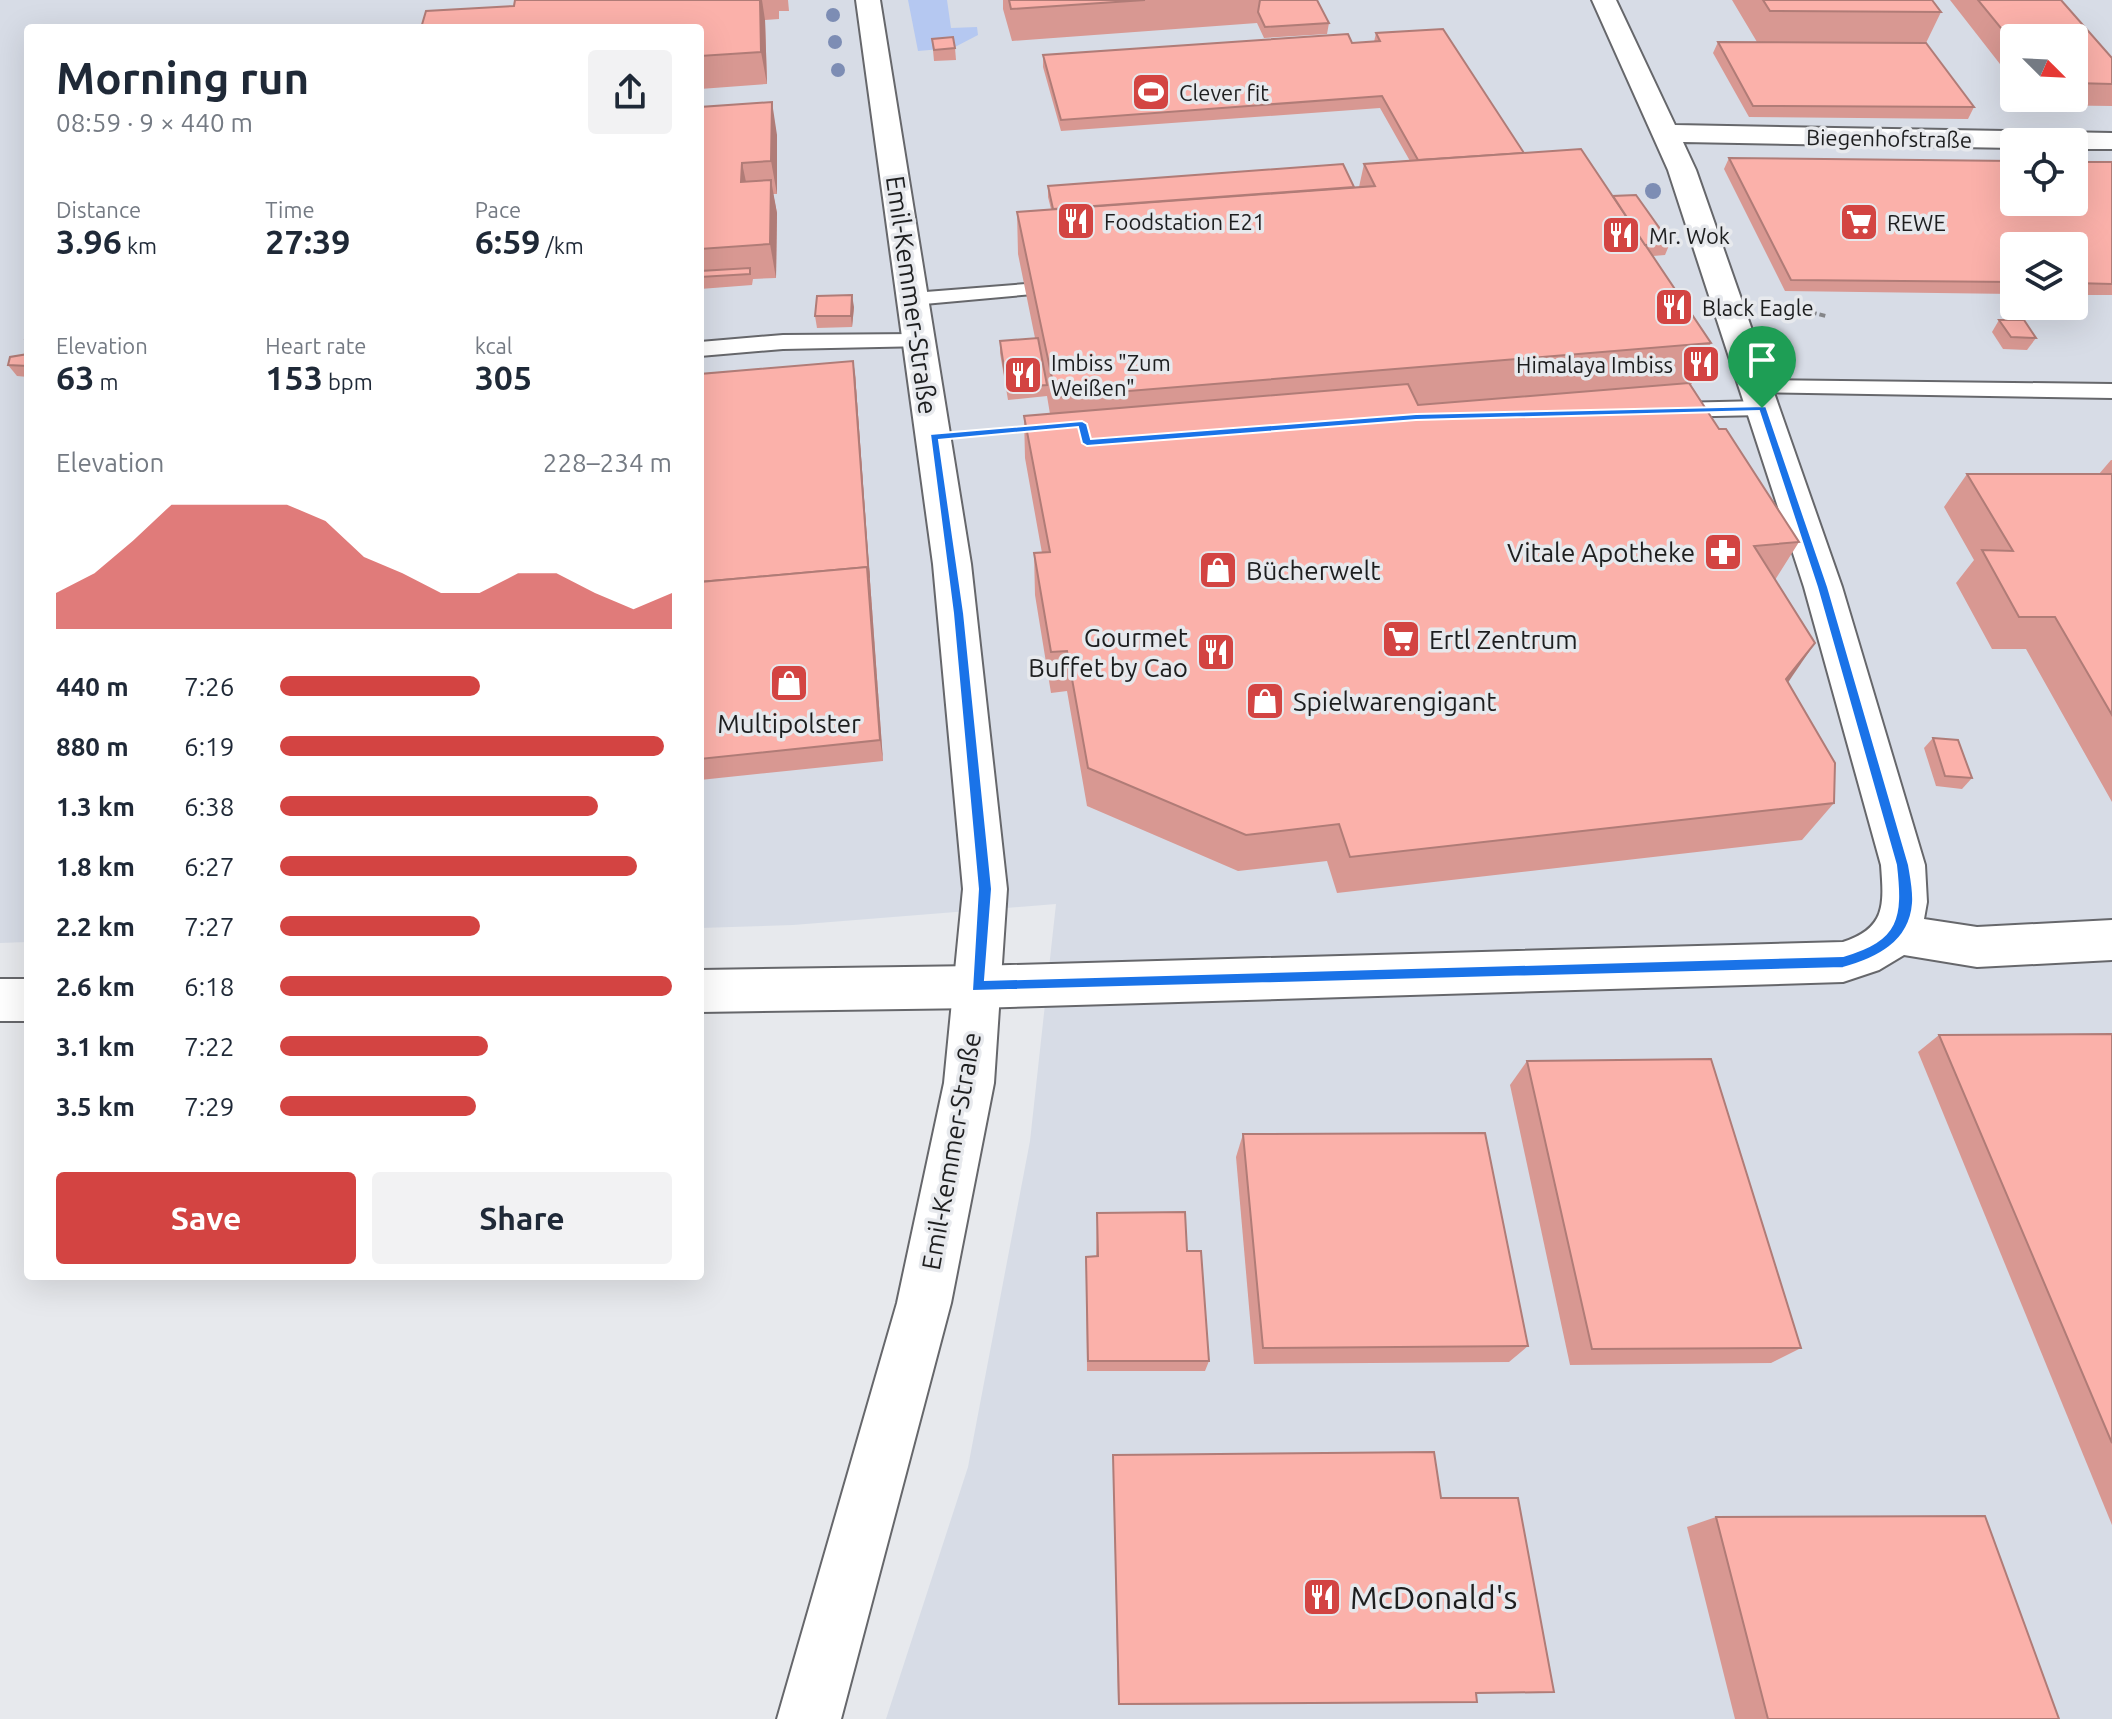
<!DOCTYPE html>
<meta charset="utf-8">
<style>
:root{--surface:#fff;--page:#f2f2f3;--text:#1f2937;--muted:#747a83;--accent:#d34442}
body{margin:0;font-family:Ubuntu,sans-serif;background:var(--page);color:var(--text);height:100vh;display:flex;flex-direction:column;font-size:30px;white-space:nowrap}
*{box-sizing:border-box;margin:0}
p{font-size:26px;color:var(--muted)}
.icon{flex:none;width:44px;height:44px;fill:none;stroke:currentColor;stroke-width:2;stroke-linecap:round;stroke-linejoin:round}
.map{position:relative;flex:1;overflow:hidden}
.sheet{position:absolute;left:24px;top:24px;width:680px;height:1256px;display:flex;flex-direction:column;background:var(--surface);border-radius:8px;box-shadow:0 8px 32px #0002}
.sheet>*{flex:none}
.needle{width:52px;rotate:114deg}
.fabs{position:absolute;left:2000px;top:24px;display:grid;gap:16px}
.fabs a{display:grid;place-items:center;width:88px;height:88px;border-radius:8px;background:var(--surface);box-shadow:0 8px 32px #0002;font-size:40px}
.pin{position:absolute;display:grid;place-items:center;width:68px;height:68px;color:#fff;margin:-82px -34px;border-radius:50% 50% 50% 0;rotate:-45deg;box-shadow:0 0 8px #0007}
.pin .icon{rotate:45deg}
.round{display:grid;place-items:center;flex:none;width:84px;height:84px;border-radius:8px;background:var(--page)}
.head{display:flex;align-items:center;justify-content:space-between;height:136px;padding:0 32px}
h1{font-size:44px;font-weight:700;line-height:60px}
.metrics{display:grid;grid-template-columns:repeat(3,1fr);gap:12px;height:136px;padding:8px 32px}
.metrics div{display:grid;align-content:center}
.metrics b{font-size:34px;font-weight:700}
.metrics small{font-size:22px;font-weight:400}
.metrics p{font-size:22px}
.chart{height:224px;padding:16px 32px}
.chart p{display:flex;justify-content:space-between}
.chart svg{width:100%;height:144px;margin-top:8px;fill:var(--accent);opacity:.7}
.cta{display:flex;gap:16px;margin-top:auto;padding:16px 32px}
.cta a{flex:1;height:92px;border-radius:8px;background:var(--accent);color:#fff;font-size:32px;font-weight:700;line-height:92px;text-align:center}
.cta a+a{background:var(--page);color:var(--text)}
ul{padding:0 32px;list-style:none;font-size:26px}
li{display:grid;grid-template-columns:128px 96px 1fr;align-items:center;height:60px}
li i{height:20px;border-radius:10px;background:var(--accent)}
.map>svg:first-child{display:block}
.built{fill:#d7dce6;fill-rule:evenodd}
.green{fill:#b5c8f1}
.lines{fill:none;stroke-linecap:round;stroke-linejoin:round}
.lane-casing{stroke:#66676b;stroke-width:4}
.street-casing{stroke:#66676b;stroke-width:4}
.secondary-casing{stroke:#66676b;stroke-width:4}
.path{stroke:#858689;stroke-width:4;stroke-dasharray:6 3;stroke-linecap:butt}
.lane{fill:#fff;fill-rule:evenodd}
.street{fill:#fff;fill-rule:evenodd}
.secondary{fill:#fff;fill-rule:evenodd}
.tree{fill:#7d8db4}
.wall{fill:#d89892}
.shaded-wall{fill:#b07c77}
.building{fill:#fbb1aa;stroke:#b07c77;stroke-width:2}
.route{fill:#1a73e8;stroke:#fff;stroke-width:2;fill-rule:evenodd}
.labels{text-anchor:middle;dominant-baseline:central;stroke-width:7;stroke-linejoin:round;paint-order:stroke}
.far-poi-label{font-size:22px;fill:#1d1e1f;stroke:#e7e9ed;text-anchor:start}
.far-street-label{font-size:22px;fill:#1d1e1f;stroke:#e7e9ed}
.street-label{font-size:26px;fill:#1d1e1f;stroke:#e7e9ed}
.poi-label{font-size:26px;fill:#1d1e1f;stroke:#e7e9ed;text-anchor:start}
.near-poi-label{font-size:32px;fill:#1d1e1f;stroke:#e7e9ed;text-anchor:start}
</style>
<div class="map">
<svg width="2112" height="1719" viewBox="0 0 2112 1719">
<rect width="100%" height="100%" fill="#e7e9ed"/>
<!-- built -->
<path class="built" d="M0,0H2112V1719H886L968,1467L1030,1141L1056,904L793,925L700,928V28H28V942L0,943ZM2014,38H2074V98H2014ZM2014,142H2074V202H2014ZM2014,246H2074V306H2014Z"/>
<!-- green -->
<polygon class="green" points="908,0 947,0 951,28 977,27 978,35 953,48 918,51"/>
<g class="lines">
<!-- lane casing -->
<g class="lane-casing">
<g id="lane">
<polygon points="1026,284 1037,290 1033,294 913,305 902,299 913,293"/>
<polygon points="919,334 927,336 930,341 927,346 783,349 700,356 700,342 783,335"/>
<polygon points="1755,380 2112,384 2112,398 1747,392 1744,387 1747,382"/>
<polygon points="1667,399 1676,403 1762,401 1770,403 1773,408 1770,413 1762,415 1669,417 1661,415 1656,406 1659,401"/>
</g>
</g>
<!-- street casing -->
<g class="street-casing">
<g id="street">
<path d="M1592,0H1616L1675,125L2112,133V149H2074V142H2014V148L1683,142L1696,170L1842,587L1925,865L1927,902L1924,919L1977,927L2112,920V960L1977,967L1904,955L1879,970L1843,982L977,1008L700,1012V970L977,966L1843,942C1886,928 1884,905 1881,865L1804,587L1668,170Z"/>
<rect x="0" y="979" width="28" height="42"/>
</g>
</g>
<!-- secondary casing -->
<g class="secondary-casing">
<polygon id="secondary" points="856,0 880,0 971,564 1007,889 994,1083 951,1303 841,1719 777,1719 897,1303 944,1083 963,889 933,564"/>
</g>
<!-- path -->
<g class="path">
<polyline points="1775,309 1802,310 1826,316"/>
<polyline points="978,433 1028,429"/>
</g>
<!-- lane -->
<use href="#lane" class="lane"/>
<!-- street -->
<use href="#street" class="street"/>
<!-- secondary -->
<use href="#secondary" class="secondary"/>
</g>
<!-- trees -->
<g class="tree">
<circle cx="833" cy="15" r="7"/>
<circle cx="835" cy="42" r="7"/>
<circle cx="838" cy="70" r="7"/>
<circle cx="1653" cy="191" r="8"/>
</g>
<!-- wall -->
<g class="wall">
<polygon points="515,0 788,0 789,11 779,11 779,19 765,20 767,84 700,89 700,28 514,6"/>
<polygon points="1003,0 1317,0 1329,23 1327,34 1264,38 1257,23 1012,41 1003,9"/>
<polygon points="1732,0 1932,0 1941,12 1926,43 1974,107 1968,119 1749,117 1713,53 1718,42 1757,42"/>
<polygon points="1950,0 2061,0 2112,58 2112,106 2033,105 2027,98 2074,98 2074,38 2014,38 2014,82"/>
<polygon points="1376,33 1524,153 1613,196 1670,243 1665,255 1653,256 1711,343 1691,385 1719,429 1799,542 1775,580 1788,683 1834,803 1802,840 1337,893 1327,861 1238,871 1087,806 1067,691 1051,693 1035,595 1034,553 1042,553 1025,458 1024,416 1050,414 1047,396 1008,400 1000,353 1000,341 1035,338 1018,254 1017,212 1051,209 1048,197 1048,186 1354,187 1359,187 1364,164 1410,161 1380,108 1061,131 1043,67 1043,55 1374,42"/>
<polygon points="932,39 955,48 956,60 934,61"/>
<polygon points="700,107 777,135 777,194 773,194 777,213 776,278 753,279 752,285 700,289"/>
<polygon points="1729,158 2112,162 2112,295 2074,295 2074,246 2014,246 2014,294 1785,291 1724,169"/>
<polygon points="854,307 852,327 817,328 815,316"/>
<polygon points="1999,320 2036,338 2027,350 2003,349 1992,332"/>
<polygon points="28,354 28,377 17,376 8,365"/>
<polygon points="855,373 883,761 700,780 700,374"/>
<polygon points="2111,460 2112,460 2112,802 2026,649 1992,649 1956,583 1974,560 1944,507 1967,474 2099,474"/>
<polygon points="1933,738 1972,778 1962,789 1936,786 1924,748"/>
<polygon points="2112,1034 2112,1525 1918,1052 1939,1035"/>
<polygon points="1527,1061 1801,1348 1771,1363 1570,1365 1510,1085"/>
<polygon points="1243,1134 1528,1346 1509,1362 1254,1364 1236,1157"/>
<polygon points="1097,1213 1187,1251 1209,1361 1205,1371 1087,1371 1086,1257 1096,1256"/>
<polygon points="1113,1455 1441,1498 1546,1692 1476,1693 1470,1702 1118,1705"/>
<polygon points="1716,1517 2059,1719 1735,1719 1687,1527"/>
</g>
<!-- shaded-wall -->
<g class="shaded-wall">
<polygon points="760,0 762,0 765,20 767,84 761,52"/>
<polygon points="772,102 777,135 777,194 771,161"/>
<polygon points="742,163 749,196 741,182"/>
<polygon points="771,180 777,213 776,278 770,244"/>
<polygon points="852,295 854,307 852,327 851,316"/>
<polygon points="853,361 855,373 883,761 880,740"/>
<polygon points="1815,643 1787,684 1786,679"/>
</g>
<!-- building -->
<g class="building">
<polygon points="515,0 760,0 761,52 700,56 700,28 421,28 426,11 514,6"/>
<polygon points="1009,0 1145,0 1011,9"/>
<polygon points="1260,0 1317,0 1329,23 1265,27 1258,12"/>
<polygon points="1763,0 1932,0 1941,12 1770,11"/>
<polygon points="1978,0 2061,0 2112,58 2112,84 2074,83 2074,38 2014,38 2014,44"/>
<polygon points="1443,29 1524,153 1418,160 1382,96 1061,120 1043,55 1348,34 1352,43 1380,41 1376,33"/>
<polygon points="953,37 955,48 934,50 932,39"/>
<polygon points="1718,42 1926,43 1974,107 1753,106"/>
<polygon points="772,102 771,161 742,163 741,182 771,180 770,244 700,249 700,107"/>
<polygon points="1581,149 1711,343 1056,397 1017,212 1375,186 1364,164"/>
<polygon points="1729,158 2014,161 2014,202 2074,202 2074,162 2112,162 2112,284 2074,283 2074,246 2014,246 2014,282 1791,280"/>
<polygon points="1343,164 1354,187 1053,209 1048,186"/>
<polygon points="1636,195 1670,243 1645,245 1613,196"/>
<polygon points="750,268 750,274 700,277 700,271"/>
<polygon points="852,295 851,316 815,316 817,296"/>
<polygon points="1999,320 2024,320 2036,338 2011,337"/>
<polygon points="27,327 28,339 25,339"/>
<polygon points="1038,338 1047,385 1007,388 1000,341"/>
<polygon points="28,354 28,366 8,365 10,357"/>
<polygon points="853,361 869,578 867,567 700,582 700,374"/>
<polygon points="1689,383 1719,429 1726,429 1799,542 1754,546 1815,643 1786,679 1835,763 1834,803 1350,857 1339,824 1246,835 1088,768 1067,651 1051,652 1034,553 1050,552 1024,416 1408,384 1418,405"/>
<polygon points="1967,474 2112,474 2112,715 2055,617 2019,617 1982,550 2013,551"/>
<polygon points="867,567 880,740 700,759 700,582"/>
<polygon points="1933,738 1958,740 1972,778 1945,776"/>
<polygon points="2112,1034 2112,1443 1939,1035"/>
<polygon points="1711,1059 1801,1348 1592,1349 1527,1061"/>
<polygon points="1485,1133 1528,1346 1263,1348 1243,1134"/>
<polygon points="1185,1212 1187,1251 1201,1251 1209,1361 1088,1361 1086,1257 1098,1256 1097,1213"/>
<polygon points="1434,1452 1441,1498 1518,1498 1554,1692 1476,1693 1477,1702 1119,1704 1113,1455"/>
<polygon points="1985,1516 2059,1719 1768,1719 1716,1517"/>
</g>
<!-- route -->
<path class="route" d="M1766,406L1828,587L1909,865C1911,877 1914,891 1913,903C1910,943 1876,959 1843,968L972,991L978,889L953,613L930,434L1082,421L1087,424L1091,439L1416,414ZM1759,411L1817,587L1896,865C1902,918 1899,940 1843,956L985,980L992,889L964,613L939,440L1078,427L1082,443L1087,446L1416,420Z"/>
<!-- icons -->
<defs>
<g id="stadium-square" transform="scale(2)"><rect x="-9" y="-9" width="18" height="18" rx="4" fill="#d34442" stroke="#e7e9ed"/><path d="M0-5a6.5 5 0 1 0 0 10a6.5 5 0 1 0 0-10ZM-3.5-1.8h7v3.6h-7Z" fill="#fff"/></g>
<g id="restaurant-square" transform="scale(2)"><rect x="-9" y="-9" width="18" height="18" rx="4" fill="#d34442" stroke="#e7e9ed"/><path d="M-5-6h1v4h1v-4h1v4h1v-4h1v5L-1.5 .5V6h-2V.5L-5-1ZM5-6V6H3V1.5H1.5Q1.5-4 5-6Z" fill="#fff"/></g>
<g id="supermarket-square" transform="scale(2)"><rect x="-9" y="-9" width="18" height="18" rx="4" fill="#d34442" stroke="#e7e9ed"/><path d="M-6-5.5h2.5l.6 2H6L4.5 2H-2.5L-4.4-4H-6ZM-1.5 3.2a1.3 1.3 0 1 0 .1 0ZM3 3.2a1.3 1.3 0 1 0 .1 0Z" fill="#fff"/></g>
<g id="pharmacy-square" transform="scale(2)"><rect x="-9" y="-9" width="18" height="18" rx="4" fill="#d34442" stroke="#e7e9ed"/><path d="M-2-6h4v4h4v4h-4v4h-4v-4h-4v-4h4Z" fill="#fff"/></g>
<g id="shop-square" transform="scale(2)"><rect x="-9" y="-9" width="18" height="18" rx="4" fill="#d34442" stroke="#e7e9ed"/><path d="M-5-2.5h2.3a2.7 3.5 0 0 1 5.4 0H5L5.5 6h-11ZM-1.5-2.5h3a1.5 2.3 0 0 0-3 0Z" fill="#fff"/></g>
</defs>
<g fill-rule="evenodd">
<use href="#stadium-square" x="1151" y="92"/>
<use href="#restaurant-square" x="1076" y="221"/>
<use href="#supermarket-square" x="1859" y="222"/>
<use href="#restaurant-square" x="1621" y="235"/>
<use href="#restaurant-square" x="1674" y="307"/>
<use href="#restaurant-square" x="1701" y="364"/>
<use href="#restaurant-square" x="1023" y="375"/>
<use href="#pharmacy-square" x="1723" y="552"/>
<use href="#shop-square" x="1218" y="570"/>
<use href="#supermarket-square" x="1401" y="639"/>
<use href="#restaurant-square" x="1216" y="652"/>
<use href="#shop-square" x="789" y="683"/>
<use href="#shop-square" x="1265" y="701"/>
<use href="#restaurant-square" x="1322" y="1597"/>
</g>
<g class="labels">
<!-- far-poi labels -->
<g class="far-poi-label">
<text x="1179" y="92">Clever fit</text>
<text x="1104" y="221">Foodstation E21</text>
<text x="1887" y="222">REWE</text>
<text x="1649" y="235">Mr. Wok</text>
<text x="1702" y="307">Black Eagle</text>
<text x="1051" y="362">Imbiss "Zum<tspan x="1051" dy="25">Weißen"</tspan></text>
<text x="1673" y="364" text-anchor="end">Himalaya Imbiss</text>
</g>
<!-- far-street labels -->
<g class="far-street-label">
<text transform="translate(1889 138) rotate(1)">Biegenhofstraße</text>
</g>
<!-- street labels -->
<g class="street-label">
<text transform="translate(912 295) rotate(82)">Emil-Kemmer-Straße</text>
<text transform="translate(951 1151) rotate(-80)">Emil-Kemmer-Straße</text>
</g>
<!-- poi labels -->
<g class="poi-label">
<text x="1695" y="552" text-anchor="end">Vitale Apotheke</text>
<text x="1246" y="570">Bücherwelt</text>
<text x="1188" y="637" text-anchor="end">Gourmet<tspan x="1188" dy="30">Buffet by Cao</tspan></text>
<text x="1429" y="639">Ertl Zentrum</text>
<text x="1293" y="701">Spielwarengigant</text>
<text x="789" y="723" text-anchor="middle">Multipolster</text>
</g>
<!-- near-poi labels -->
<g class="near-poi-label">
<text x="1350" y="1597">McDonald's</text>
</g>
</g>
</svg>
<div class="fabs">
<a><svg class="needle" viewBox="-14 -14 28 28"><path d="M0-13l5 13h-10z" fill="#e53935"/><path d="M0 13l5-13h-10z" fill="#747a83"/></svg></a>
<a><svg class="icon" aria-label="locate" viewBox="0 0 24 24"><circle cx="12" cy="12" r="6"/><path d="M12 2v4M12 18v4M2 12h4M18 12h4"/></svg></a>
<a><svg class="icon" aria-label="layers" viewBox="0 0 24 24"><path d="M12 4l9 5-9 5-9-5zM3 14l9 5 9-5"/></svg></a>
</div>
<div class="pin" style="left:1762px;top:408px;background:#1e9e55"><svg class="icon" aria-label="arrive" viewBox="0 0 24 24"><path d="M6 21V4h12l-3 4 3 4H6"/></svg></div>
<section class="sheet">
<div class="head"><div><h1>Morning run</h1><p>08:59 · 9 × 440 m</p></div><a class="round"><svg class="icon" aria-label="share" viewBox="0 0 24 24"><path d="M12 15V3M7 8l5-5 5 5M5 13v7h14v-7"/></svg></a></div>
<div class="metrics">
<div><p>Distance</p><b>3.96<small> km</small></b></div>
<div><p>Time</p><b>27:39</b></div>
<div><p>Pace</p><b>6:59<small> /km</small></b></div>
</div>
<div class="metrics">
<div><p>Elevation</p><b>63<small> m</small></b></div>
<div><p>Heart rate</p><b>153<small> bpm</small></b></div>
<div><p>kcal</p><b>305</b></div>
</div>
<div class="chart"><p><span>Elevation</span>228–234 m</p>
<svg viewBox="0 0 160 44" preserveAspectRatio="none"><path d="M0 44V33L10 27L20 17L30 6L40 6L50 6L60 6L70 11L80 22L90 27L100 33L110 33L120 27L130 27L140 33L150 38L160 33V44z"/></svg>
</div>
<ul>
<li><b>440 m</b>7:26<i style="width:51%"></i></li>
<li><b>880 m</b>6:19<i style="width:98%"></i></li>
<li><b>1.3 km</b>6:38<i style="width:81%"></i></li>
<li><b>1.8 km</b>6:27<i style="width:91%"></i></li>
<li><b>2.2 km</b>7:27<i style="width:51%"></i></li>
<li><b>2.6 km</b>6:18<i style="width:100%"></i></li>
<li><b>3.1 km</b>7:22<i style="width:53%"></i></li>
<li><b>3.5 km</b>7:29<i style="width:50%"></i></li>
</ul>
<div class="cta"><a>Save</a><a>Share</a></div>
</section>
</div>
